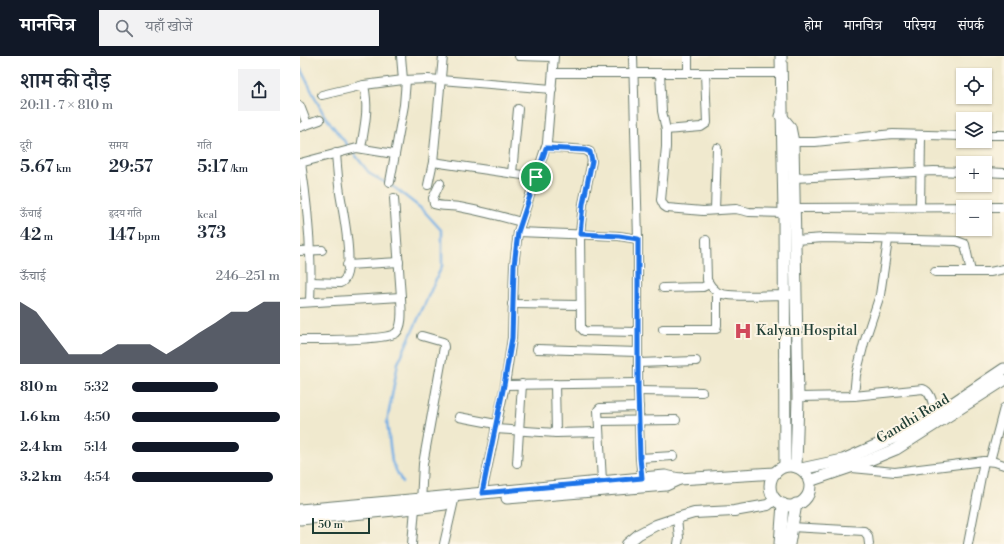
<!DOCTYPE html>
<html lang="hi">
<meta charset="utf-8">
<style>
:root{--surface:#fff;--page:#f2f2f3;--text:#1f2937;--muted:#747a83;--accent:#111827}
body{margin:0;font-family:"Libre Bodoni","Noto Serif Devanagari",serif;background:var(--page);color:var(--text);height:100vh;display:flex;flex-direction:column;font-size:15px;white-space:nowrap}
*{box-sizing:border-box;margin:0}
p{font-size:13px;color:var(--muted)}
.icon{flex:none;width:22px;height:22px;fill:none;stroke:currentColor;stroke-width:2;stroke-linecap:round;stroke-linejoin:round}
.map{position:relative;flex:1;overflow:hidden}
.side{display:flex;flex-direction:column;background:var(--surface);width:300px}
.side>*{flex:none}
.controls{position:absolute;left:656px;top:12px;display:grid;gap:8px}
.controls a{display:grid;place-items:center;width:36px;height:36px;border-radius:0px;background:var(--surface);box-shadow:0 1px 3px #0004;font-size:20px}
.scale{position:absolute;left:12px;bottom:10px;width:58px;box-sizing:border-box;padding-left:4px;border:2px solid #1f3d34;border-top:0;font-size:11px;line-height:14px;white-space:nowrap;color:#1f3d34;-webkit-text-stroke:3px #fcf5e5;paint-order:stroke}
.pin{position:absolute;display:grid;place-items:center;width:34px;height:34px;color:#fff;margin:-17px;border:2px solid #fff;border-radius:50%;box-shadow:0 1px 4px #0007}
.round{display:grid;place-items:center;flex:none;width:42px;height:42px;border-radius:0px;background:var(--page)}
.overview{display:flex;align-items:center;justify-content:space-between;height:68px;padding:0 20px}
h1{font-size:22px;font-weight:600;line-height:30px}
.stats{display:grid;grid-template-columns:repeat(3,1fr);gap:6px;height:68px;padding:4px 20px}
.stats div{display:grid;align-content:center}
.stats b{font-size:17px;font-weight:600}
.stats small{font-size:11px;font-weight:400}
.stats p{font-size:11px}
.chart{height:112px;padding:8px 20px}
.chart p{display:flex;justify-content:space-between}
.chart svg{width:100%;height:72px;margin-top:4px;fill:var(--accent);opacity:.7}
ul{padding:0 20px;list-style:none;font-size:13px}
li{display:grid;grid-template-columns:64px 48px 1fr;align-items:center;height:30px}
li i{height:10px;border-radius:5px;background:var(--accent)}
header{display:flex;align-items:center;gap:24px;box-sizing:border-box;height:56px;padding:0 20px;background:var(--accent);color:#fff}
header strong{font-size:19px}
nav{display:flex;gap:22px;margin-inline-start:auto;font-size:14px}
.search{width:280px;height:36px;background:var(--page);display:flex;align-items:center;gap:10px;box-sizing:border-box;padding:0 14px;border-radius:0px;color:var(--muted);font-size:15px}
main{display:flex;flex:1;min-height:0}
.map>svg:first-child{display:block}
.lines{fill:none;stroke-linecap:round;stroke-linejoin:round}
.stream{stroke:#74afe5;stroke-width:2.5}
.minor-casing{stroke:#68796a;stroke-width:10}
.tertiary-casing{stroke:#68796a;stroke-width:12}
.secondary-casing{stroke:#68796a;stroke-width:13}
.minor{stroke:#fff;stroke-width:8}
.tertiary{stroke:#fff;stroke-width:10}
.secondary{stroke:#fff;stroke-width:11}
.route-casing{stroke:#fff;stroke-width:8}
.route{stroke:#1a73e8;stroke-width:5}
.labels{text-anchor:middle;dominant-baseline:central;stroke-width:4;stroke-linejoin:round;paint-order:stroke}
.poi-label{font-size:14px;fill:#1f3d34;stroke:#fcf5e5;text-anchor:start}
.street-label{font-size:14px;fill:#1f3d34;stroke:#fcf5e5}
</style>
<header>
<strong>मानचित्र</strong>
<div class="search"><svg class="icon" aria-label="search" viewBox="0 0 24 24"><circle cx="10" cy="10" r="6"/><path d="M15 15l6 6"/></svg>यहाँ खोजें</div>
<nav><a>होम</a><a>मानचित्र</a><a>परिचय</a><a>संपर्क</a></nav>
</header>
<main>
<section class="side">
<div class="overview"><div><h1>शाम की दौड़</h1><p>20:11 · 7 × 810 m</p></div><a class="round"><svg class="icon" aria-label="share" viewBox="0 0 24 24"><path d="M12 15V3M7 8l5-5 5 5M5 13v7h14v-7"/></svg></a></div>
<div class="stats">
<div><p>दूरी</p><b>5.67<small> km</small></b></div>
<div><p>समय</p><b>29:57</b></div>
<div><p>गति</p><b>5:17<small> /km</small></b></div>
</div>
<div class="stats">
<div><p>ऊँचाई</p><b>42<small> m</small></b></div>
<div><p>हृदय गति</p><b>147<small> bpm</small></b></div>
<div><p>kcal</p><b>373</b></div>
</div>
<div class="chart"><p><span>ऊँचाई</span>246–251 m</p>
<svg viewBox="0 0 160 44" preserveAspectRatio="none"><path d="M0 44V6L10 12L20 25L30 38L40 38L50 38L60 32L70 32L80 32L90 38L100 32L110 25L120 19L130 12L140 12L150 6L160 6V44z"/></svg>
</div>
<ul>
<li><b>810 m</b>5:32<i style="width:58%"></i></li>
<li><b>1.6 km</b>4:50<i style="width:100%"></i></li>
<li><b>2.4 km</b>5:14<i style="width:72%"></i></li>
<li><b>3.2 km</b>4:54<i style="width:95%"></i></li>
</ul>
</section>
<div class="map">
<svg width="704" height="488" viewBox="0 0 704 488">
<rect width="100%" height="100%" fill="#fcf5e5"/>
<filter id="ink" filterUnits="userSpaceOnUse"><feTurbulence type="fractalNoise" baseFrequency=".025" numOctaves="2"/><feDisplacementMap in="SourceGraphic" scale="8" xChannelSelector="R" yChannelSelector="G"/><feConvolveMatrix kernelMatrix="1 2 1 2 8 2 1 2 1" color-interpolation-filters="sRGB"/></filter>
<filter id="wash" filterUnits="userSpaceOnUse"><feTurbulence type="fractalNoise" baseFrequency=".012" numOctaves="4" result="noise"/><feDisplacementMap in="SourceGraphic" scale="16" xChannelSelector="R" yChannelSelector="G"/><feGaussianBlur stdDeviation="0.9" result="paint"/><feColorMatrix in="noise" values="0 0 0 0 0 0 0 0 0 0 0 0 0 0 0 0 0 1.4 0 .05"/><feComposite in="paint" operator="in"/></filter>
<g filter="url(#wash)">
<rect width="100%" height="100%" fill="#f0e9ce"/>
<g class="lines">
<!-- stream -->
<polyline class="stream" points="0,12 24,59 70,118 95,132 123,154 142,175 142,210 98,307 87,366 92,406 102,426"/>
</g>
</g>
<g filter="url(#ink)">
<g class="lines">
<!-- minor casing -->
<g class="minor-casing">
<g id="minor">
<polyline points="101,0 103,24"/>
<polyline points="219,0 253,1"/>
<polyline points="333,0 338,183"/>
<polyline points="388,0 388,17"/>
<polyline points="253,17 482,17"/>
<polyline points="360,17 362,55 366,74 366,91 361,144 364,150 367,152 403,155 436,153 449,156 484,157"/>
<polyline points="22,39 64,29 103,24 128,23 252,33"/>
<polyline points="0,50 7,68"/>
<polyline points="0,71 20,64"/>
<polyline points="366,74 401,71 407,67 405,17"/>
<polyline points="685,79 704,79"/>
<polyline points="493,86 515,86 593,78 663,80"/>
<polyline points="246,91 285,94 290,96 292,105 283,148 280,178 281,272 284,275 338,276"/>
<path d="M61,92C65,67 69,54 64,29"/>
<polyline points="133,106 236,121"/>
<polyline points="0,107 57,92 94,98"/>
<path d="M1,107C8,152 12,200 10,246"/>
<polyline points="685,116 704,117"/>
<polyline points="212,117 218,53"/>
<polyline points="494,122 634,115 663,116"/>
<polyline points="90,126 104,49 106,24"/>
<path d="M140,127L133,142L134,148C142,151 151,149 159,151C180,155 200,160 221,166"/>
<polyline points="128,129 133,106 143,0"/>
<polyline points="94,142 101,241"/>
<polyline points="620,151 621,80"/>
<polyline points="495,152 704,151"/>
<polyline points="415,154 417,92"/>
<polyline points="218,176 319,180 338,183 338,327 340,402 342,422"/>
<path d="M406,184L407,224C409,228 413,233 417,236C426,243 481,238 496,239"/>
<polyline points="495,184 524,182 657,185 665,188 671,216"/>
<polyline points="0,195 22,194"/>
<polyline points="47,209 99,206"/>
<polyline points="635,216 690,216 704,213"/>
<path d="M11,226L40,227C58,221 42,152 40,137C38,124 37,111 36,97"/>
<polyline points="363,232 403,231 409,228"/>
<path d="M0,247L101,241C101,251 104,270 96,277C85,285 16,284 0,284"/>
<polyline points="212,248 280,249"/>
<polyline points="363,273 416,273 417,269 417,237"/>
<polyline points="237,293 338,296"/>
<polyline points="338,307 396,305"/>
<polyline points="255,328 256,377"/>
<polyline points="205,329 338,327"/>
<polyline points="338,335 402,336"/>
<polyline points="554,340 556,319 564,287 580,239 588,184"/>
<path d="M498,341L554,340L623,333C632,336 633,350 636,359"/>
<polyline points="159,361 196,368"/>
<polyline points="299,365 376,364"/>
<polyline points="195,373 256,377 299,376"/>
<polyline points="340,402 373,400"/>
<polyline points="690,405 704,352"/>
<polyline points="217,407 222,328"/>
<polyline points="552,412 595,416 684,405 695,406 704,409"/>
<polyline points="302,425 298,354 300,352 339,351"/>
<polyline points="182,437 205,329 212,282 214,210 218,176 247,87 254,0"/>
<polyline points="121,447 123,408 144,291 143,286 122,280"/>
<polyline points="377,462 379,482 378,488"/>
<polyline points="491,471 564,475 568,480 569,488"/>
<polyline points="112,488 115,452"/>
<polyline points="144,488 155,440"/>
<polyline points="668,488 684,405"/>
</g>
</g>
<!-- tertiary casing -->
<g class="tertiary-casing">
<polyline id="tertiary" points="327,488 339,478 356,469 377,462 394,457 434,455 468,449 475,443"/>
</g>
<!-- secondary casing -->
<g class="secondary-casing">
<g id="secondary">
<polyline points="481,0 484,157 485,410"/>
<polyline points="481,60 490,71 493,86 498,341 496,411"/>
<circle cx="490" cy="430" r="20"/>
<polyline points="501,413 543,404 616,372 704,313"/>
<polyline points="509,425 562,407 596,393 704,324"/>
<polyline points="207,442 366,429 379,423"/>
<polyline points="0,454 121,443 342,422 365,420 379,423 475,417"/>
<polyline points="0,463 115,452 145,448"/>
<polyline points="480,488 483,448"/>
<polyline points="489,488 496,448"/>
</g>
</g>
<!-- minor -->
<use href="#minor" class="minor"/>
<!-- tertiary -->
<use href="#tertiary" class="tertiary"/>
<!-- secondary -->
<use href="#secondary" class="secondary"/>
</g>
</g>
<g class="lines" filter="url(#ink)">
<!-- route casing -->
<g class="route-casing">
<polygon id="route" points="246,92 285,94 290,96 292,105 283,148 280,178 319,180 338,183 338,335 340,402 342,422 182,437 204,329 212,282 214,210 218,176"/>
</g>
<!-- route -->
<use href="#route" class="route"/>
</g>
<!-- icons -->
<defs>
<g id="hospital-bare" transform="scale(1.38)"><path d="M-5-5h3v3.5h4V-5h3V5h-3V1.5h-4V5h-3Z" fill="#d1495b" stroke="#fcf5e5" stroke-width="2.5" paint-order="stroke"/></g>
</defs>
<g fill-rule="evenodd">
<use href="#hospital-bare" x="443" y="275"/>
</g>
<g class="labels">
<!-- poi labels -->
<g class="poi-label">
<text x="456" y="275">Kalyan Hospital</text>
</g>
<!-- street labels -->
<g class="street-label">
<text transform="translate(613 363) rotate(-31)">Gandhi Road</text>
</g>
</g>
</svg>
<div class="controls">
<a><svg class="icon" aria-label="locate" viewBox="0 0 24 24"><circle cx="12" cy="12" r="6"/><path d="M12 2v4M12 18v4M2 12h4M18 12h4"/></svg></a>
<a><svg class="icon" aria-label="layers" viewBox="0 0 24 24"><path d="M12 4l9 5-9 5-9-5zM3 14l9 5 9-5"/></svg></a>
<a>+</a>
<a>−</a>
</div>
<div class="scale">50 m</div>
<div class="pin" style="left:236px;top:121px;background:#1e9e55"><svg class="icon" aria-label="arrive" viewBox="0 0 24 24"><path d="M6 21V4h12l-3 4 3 4H6"/></svg></div>
</div>
</main>
